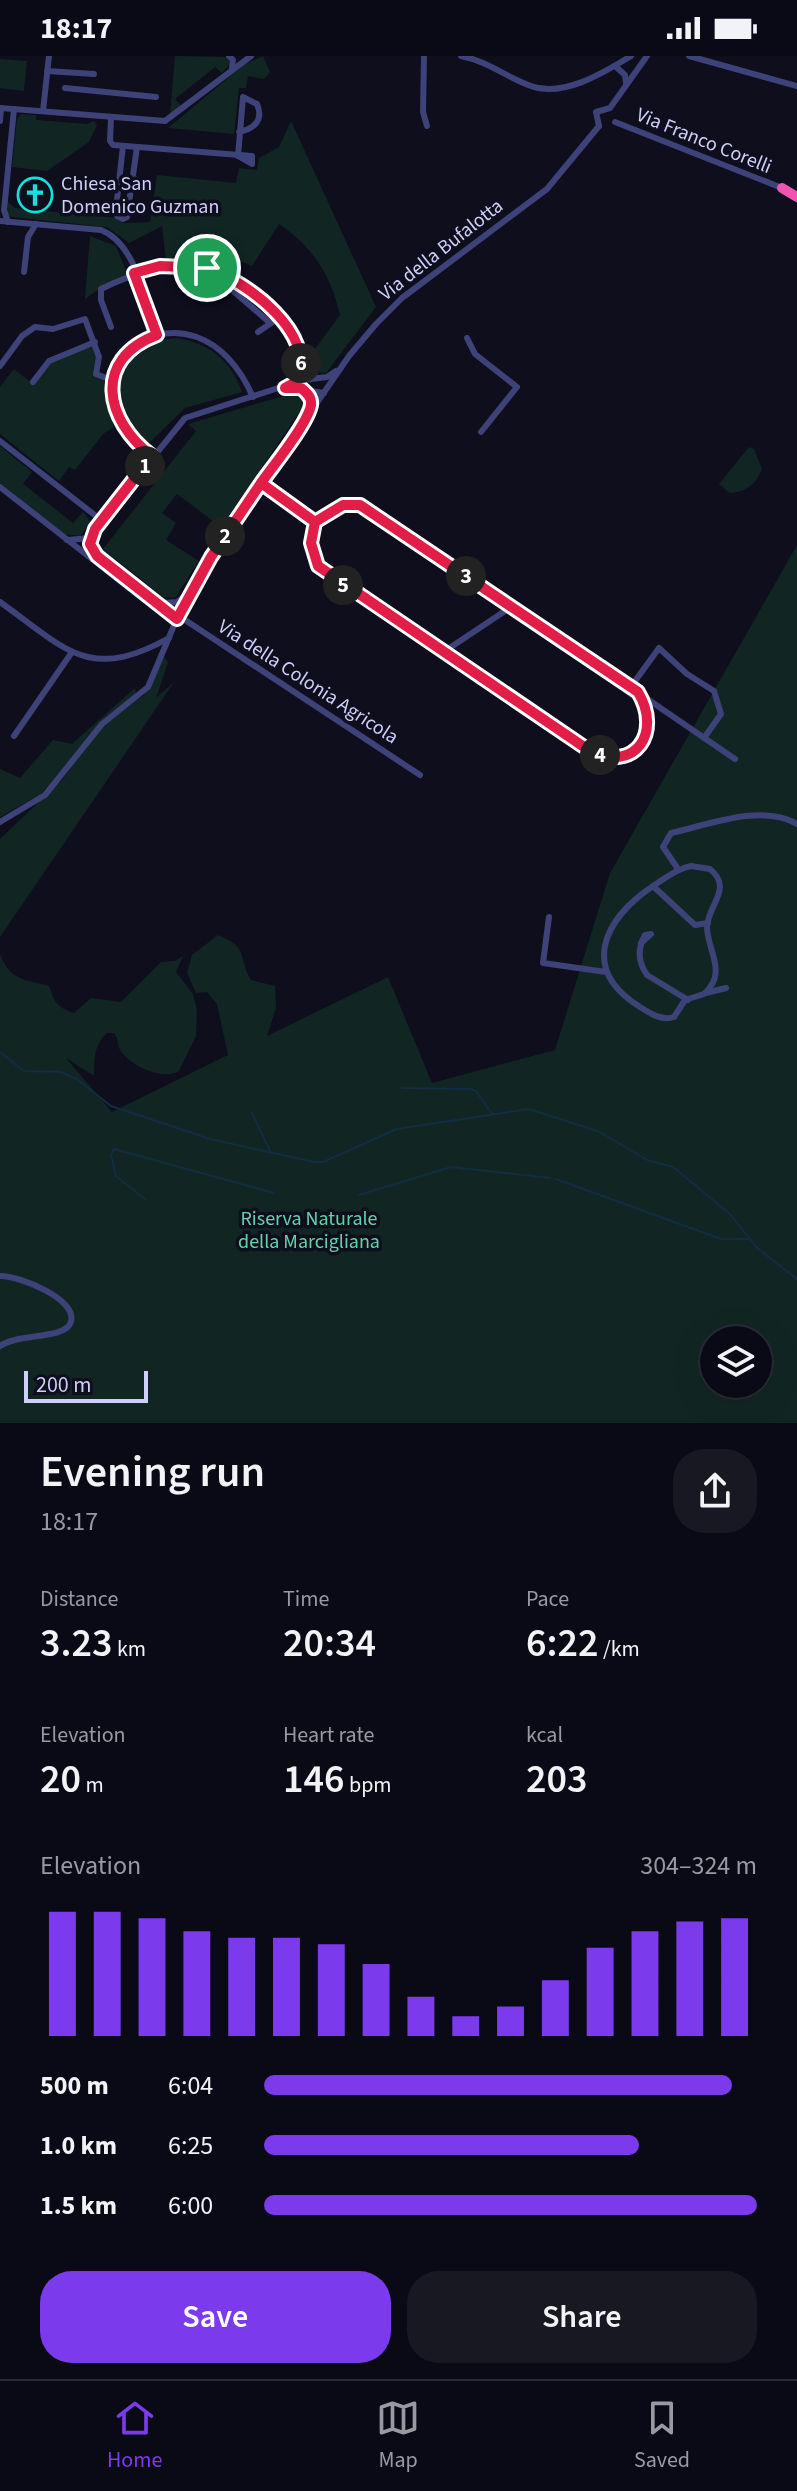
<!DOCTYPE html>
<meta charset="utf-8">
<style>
:root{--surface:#0a0a16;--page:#181823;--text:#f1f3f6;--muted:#999aa1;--line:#2a2b35;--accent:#7c3aed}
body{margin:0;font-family:"Source Sans 3",sans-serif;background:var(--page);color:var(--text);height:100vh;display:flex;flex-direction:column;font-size:30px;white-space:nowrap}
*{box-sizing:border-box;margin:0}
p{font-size:26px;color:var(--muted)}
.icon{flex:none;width:44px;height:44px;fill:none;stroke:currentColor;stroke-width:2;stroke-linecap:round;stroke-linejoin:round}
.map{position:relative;height:1367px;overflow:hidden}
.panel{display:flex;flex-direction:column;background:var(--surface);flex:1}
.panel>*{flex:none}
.fabs{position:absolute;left:700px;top:1270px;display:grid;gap:16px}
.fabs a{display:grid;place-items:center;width:72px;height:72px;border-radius:50%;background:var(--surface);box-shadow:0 8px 32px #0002,0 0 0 2px var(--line);font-size:40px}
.scale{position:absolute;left:24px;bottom:20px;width:124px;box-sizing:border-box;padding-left:8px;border:4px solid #cecffb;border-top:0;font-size:22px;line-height:28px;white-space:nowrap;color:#cecffb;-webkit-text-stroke:6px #0e0e1d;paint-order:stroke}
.pin{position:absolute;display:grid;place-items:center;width:68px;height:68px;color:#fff;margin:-34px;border:4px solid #fff;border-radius:50%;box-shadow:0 2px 8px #0007}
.km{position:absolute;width:40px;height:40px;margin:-20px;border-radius:50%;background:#222;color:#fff;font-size:22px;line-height:40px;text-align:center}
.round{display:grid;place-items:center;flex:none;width:84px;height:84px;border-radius:32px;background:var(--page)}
.head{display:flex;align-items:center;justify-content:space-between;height:136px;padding:0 40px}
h1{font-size:44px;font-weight:600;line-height:60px}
.stats{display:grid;grid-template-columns:repeat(3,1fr);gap:12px;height:136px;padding:8px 40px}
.stats div{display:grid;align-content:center}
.stats b{font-size:40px;font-weight:600}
.stats small{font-size:22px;font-weight:400}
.stats p{font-size:22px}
.chart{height:224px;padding:16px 40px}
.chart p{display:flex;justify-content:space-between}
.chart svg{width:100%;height:144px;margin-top:8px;stroke:var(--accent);stroke-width:6}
.primary-button{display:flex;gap:16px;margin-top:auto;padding:16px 40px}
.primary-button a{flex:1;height:92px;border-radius:32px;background:var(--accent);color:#fff;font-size:32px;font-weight:600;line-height:92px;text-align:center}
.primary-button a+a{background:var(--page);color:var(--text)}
ul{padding:0 40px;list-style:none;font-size:26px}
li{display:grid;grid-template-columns:128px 96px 1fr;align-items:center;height:60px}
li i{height:20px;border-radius:10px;background:var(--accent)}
.status{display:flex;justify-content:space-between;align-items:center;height:56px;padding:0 40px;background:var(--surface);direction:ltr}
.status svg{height:22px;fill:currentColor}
.menu{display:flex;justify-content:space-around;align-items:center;height:112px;border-top:2px solid var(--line);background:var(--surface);font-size:22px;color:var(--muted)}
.menu a{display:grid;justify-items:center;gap:4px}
.menu .current{color:var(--accent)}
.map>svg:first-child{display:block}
.green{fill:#112623;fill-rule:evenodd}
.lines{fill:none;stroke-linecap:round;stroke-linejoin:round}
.stream{stroke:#122c42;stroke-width:2}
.minor{stroke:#3d4278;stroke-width:6}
.highway{stroke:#f054b2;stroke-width:10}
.route-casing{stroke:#fff;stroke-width:16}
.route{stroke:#e11d48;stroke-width:10}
.labels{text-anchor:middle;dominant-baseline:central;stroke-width:7;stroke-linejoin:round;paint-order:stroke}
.street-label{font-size:20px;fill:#cecffb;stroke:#0e0e1d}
.poi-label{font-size:20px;fill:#cecffb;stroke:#0e0e1d;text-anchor:start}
.park-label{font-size:20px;fill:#62d3a8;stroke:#0e0e1d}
</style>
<div class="status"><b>18:17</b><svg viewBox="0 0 49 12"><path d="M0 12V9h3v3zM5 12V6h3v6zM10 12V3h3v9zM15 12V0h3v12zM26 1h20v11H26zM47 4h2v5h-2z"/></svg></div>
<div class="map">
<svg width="797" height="1367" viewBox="0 0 797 1367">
<rect width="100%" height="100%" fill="#0e0e1d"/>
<!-- green -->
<g class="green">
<polygon points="175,0 227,1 231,6 222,17 215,11 175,43 181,50 170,59"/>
<polygon points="263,0 270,16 264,23 248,20 246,32 239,32 234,78 168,72 245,8"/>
<polygon points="0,3 27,5 24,35 0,32"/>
<polygon points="21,58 36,59 36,64 87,68 94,65 97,69 89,86 47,115 12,111 17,63"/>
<path d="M291,65L376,251L326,317L315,316L306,305L340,259C331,219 313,191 279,168L252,210L236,203L230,214L219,209L222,196L181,188L180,204H166L162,170L129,187L107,171L11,161L7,157L8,146L15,152L116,162L123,167L150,166L157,119L236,127L239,112L257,114L259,102L279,91Z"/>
<polygon points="90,180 116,190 128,220 107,227 85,243"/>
<path d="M177,282C210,288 231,304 242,336L185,352L147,389C99,352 114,285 177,282Z"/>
<polygon points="87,288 90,292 95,289 99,302 93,319 107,326 106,343 114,371 103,378 75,414 69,411 59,425 0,378 0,331 14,313 29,325 48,303"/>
<polygon points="297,336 304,341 305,348 221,471 177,438 162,457 176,467 166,484 199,505 175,542 163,541 103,493 196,375 188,368"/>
<polygon points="0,390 32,416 23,428 73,467 83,456 91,466 80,480 64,478 0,427"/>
<path d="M749,391L754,393L762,413C756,428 746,436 730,437L719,428Z"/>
<path d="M797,489V1367H0V898C10,925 25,923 49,930C55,946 56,951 74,957L91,942L121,946L161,906L175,905L183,900L176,916L193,938L197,955L196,980L179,1015C163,1025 130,1010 120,994C117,988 119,983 114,977H107C93,990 95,1003 94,1020L66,1002L112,1056L228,999L217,948L207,936L196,937L187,917L192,899L218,879C250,892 237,900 251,924L275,930L276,952L267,980L388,921L432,1027L555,994L610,817ZM714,1284H758V1328H714Z"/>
<polygon points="164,601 168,606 156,642 174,626 0,881 0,783 62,724 102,669 144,639"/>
<polygon points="135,632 136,638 106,661 41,738 0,761 0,713 20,722 53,684 72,688"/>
</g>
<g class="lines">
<!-- stream -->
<g class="stream">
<polyline points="0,996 24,1015 61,1016 78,1024 111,1050 210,1083 314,1106 323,1106 397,1073 529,1053 600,1076 647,1104 673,1111 730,1158 757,1192 797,1223"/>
<polyline points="402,1032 470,1033 476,1035 492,1058"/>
<polyline points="252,1057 270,1095"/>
<polyline points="556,1123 721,1183 747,1183"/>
<polyline points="359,1139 451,1111 550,1122"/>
<polyline points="146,1144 116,1120 111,1099 114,1093 274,1137"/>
</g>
<!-- minor -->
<g class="minor">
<polyline points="229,0 233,4 232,12"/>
<polyline points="424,0 423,56 427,70"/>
<path d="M461,0C487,5 506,21 531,30C563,42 605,16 631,0"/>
<polyline points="689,0 797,30"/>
<polyline points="615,10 625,19 626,27"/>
<polyline points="47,15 94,18"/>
<polyline points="65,32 156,41"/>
<polyline points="0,52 165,65 251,0"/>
<polyline points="43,55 49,0"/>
<polyline points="111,62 110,85 113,89 252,100 252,108 238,100"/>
<polyline points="0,65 1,52"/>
<polyline points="615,66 782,132"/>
<polyline points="599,70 596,56 610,52 647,0"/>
<polyline points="123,90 116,153 117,160 123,163 127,161 137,91"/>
<path d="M238,100L243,41L257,48C264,64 254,73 239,76"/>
<path d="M0,165L101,174C137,188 145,246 157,279"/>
<polyline points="8,166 4,154 14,53"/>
<polyline points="200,211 198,223 232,234 269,266"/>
<polyline points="24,216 28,181 36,168"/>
<path d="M111,271L101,244V233C167,201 236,196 282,264C295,284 296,307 316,322"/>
<polyline points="258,276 280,261"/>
<polyline points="467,282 475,298 517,331 481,376"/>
<polyline points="0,310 22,280 35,271 53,273 85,263 99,301 96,318 114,325"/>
<polyline points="33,326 49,305 95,286"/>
<polyline points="289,332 324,337"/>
<polyline points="301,332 310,343 307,356"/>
<polyline points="0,385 101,464"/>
<path d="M152,400C42,317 192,204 253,341"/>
<path d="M261,427L315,466C307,486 311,504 328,518L590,695C636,717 662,676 638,636"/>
<polyline points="0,431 175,568"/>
<polyline points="315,466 343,449 367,451 735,703"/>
<polyline points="67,484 91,482"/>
<polyline points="93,489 148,535"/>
<path d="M0,546C65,592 88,627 169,582"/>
<polyline points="163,547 177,546 188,538"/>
<polyline points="176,558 420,719"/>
<polyline points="177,563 95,498 90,488 95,473 185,362 303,324 327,321 336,315"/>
<polyline points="442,597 511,551"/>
<polyline points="630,632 659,592 687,618 714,635 721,658 704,682"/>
<polyline points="14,680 72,596"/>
<polyline points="0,766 45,739 102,668 148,631 178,560 211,501 349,300 376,268 402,242 547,133 599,70"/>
<path d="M691,810L710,813C734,833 707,849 707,872C708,896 728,917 704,938L685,944L674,961C662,965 651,958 640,951C579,913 604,863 653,830C666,822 676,813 691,810Z"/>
<path d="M678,813L663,791L671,777C708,769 762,747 797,768"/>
<polyline points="653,830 695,869 708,867"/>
<polyline points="549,861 543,907 606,916"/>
<path d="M641,887L651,878L645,879C637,893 638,906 647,919L688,944"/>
<polyline points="706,937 726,932"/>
<path d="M0,1220C17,1219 82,1244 70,1268C62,1283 20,1277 0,1290"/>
</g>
<!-- highway -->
<polyline class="highway" points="782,132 797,141"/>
</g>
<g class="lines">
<!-- route casing -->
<g class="route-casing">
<path id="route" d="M207,212L160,210L134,217L157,279C92,303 105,365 152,400L95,473L90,488L97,500L177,563L211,501L261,427L315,466L343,449H360L638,636C662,676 636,717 590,695L318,510L311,487L315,466L261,427C273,410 308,367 311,349C312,341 306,336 301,332H285L296,326C319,278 246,225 207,212"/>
</g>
<!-- route -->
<use href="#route" class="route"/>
</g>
<!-- icons -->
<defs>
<g id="church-ring" transform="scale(1.8)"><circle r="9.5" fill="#0e0e1d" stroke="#14e1db" stroke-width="1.5"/><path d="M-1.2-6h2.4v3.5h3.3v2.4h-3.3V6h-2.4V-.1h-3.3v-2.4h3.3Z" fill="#14e1db"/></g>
</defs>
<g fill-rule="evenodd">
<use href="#church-ring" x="35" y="139"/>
</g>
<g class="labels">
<!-- street labels -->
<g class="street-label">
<text transform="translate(704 85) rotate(22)">Via Franco Corelli</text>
<text transform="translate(441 194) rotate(-38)">Via della Bufalotta</text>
<text transform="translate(308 626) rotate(33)">Via della Colonia Agricola</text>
</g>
<!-- poi labels -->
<g class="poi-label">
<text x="61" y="128">Chiesa San<tspan x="61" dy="23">Domenico Guzman</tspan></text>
</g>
<!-- park labels -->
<g class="park-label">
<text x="309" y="1163">Riserva Naturale<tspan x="309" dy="23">della Marcigliana</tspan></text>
</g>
</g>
</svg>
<div class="fabs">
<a><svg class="icon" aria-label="layers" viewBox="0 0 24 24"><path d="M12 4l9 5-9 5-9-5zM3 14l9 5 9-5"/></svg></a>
</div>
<div class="scale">200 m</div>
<div class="pin" style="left:207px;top:212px;background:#1e9e55"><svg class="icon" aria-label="arrive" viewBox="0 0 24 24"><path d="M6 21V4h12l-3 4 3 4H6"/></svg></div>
<b class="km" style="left:145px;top:410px">1</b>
<b class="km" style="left:225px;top:480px">2</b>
<b class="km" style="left:466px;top:520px">3</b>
<b class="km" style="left:600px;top:699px">4</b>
<b class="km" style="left:343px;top:529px">5</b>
<b class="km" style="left:301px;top:307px">6</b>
</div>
<section class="panel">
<div class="head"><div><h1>Evening run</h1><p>18:17</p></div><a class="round"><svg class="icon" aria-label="share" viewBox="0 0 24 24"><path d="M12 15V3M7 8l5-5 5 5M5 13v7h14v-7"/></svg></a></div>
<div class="stats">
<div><p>Distance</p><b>3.23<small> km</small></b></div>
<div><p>Time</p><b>20:34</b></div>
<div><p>Pace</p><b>6:22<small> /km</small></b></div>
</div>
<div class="stats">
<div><p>Elevation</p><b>20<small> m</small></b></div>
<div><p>Heart rate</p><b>146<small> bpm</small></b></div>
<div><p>kcal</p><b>203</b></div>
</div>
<div class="chart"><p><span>Elevation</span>304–324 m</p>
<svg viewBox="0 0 160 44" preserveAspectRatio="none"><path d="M5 44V6M15 44V6M25 44V8M35 44V12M45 44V14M55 44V14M65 44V16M75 44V22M85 44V32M95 44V38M105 44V35M115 44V27M125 44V17M135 44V12M145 44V9M155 44V8"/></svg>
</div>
<ul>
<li><b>500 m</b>6:04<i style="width:95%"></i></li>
<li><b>1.0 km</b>6:25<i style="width:76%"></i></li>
<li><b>1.5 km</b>6:00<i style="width:100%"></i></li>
</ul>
<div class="primary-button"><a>Save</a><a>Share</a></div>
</section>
<nav class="menu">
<a class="current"><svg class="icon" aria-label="home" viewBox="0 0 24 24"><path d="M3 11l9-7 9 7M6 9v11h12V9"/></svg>Home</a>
<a><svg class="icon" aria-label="map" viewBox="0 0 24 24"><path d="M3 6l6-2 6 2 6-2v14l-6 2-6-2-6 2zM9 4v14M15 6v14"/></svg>Map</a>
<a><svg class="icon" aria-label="saved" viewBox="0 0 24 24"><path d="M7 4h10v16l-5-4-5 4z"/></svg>Saved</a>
</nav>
